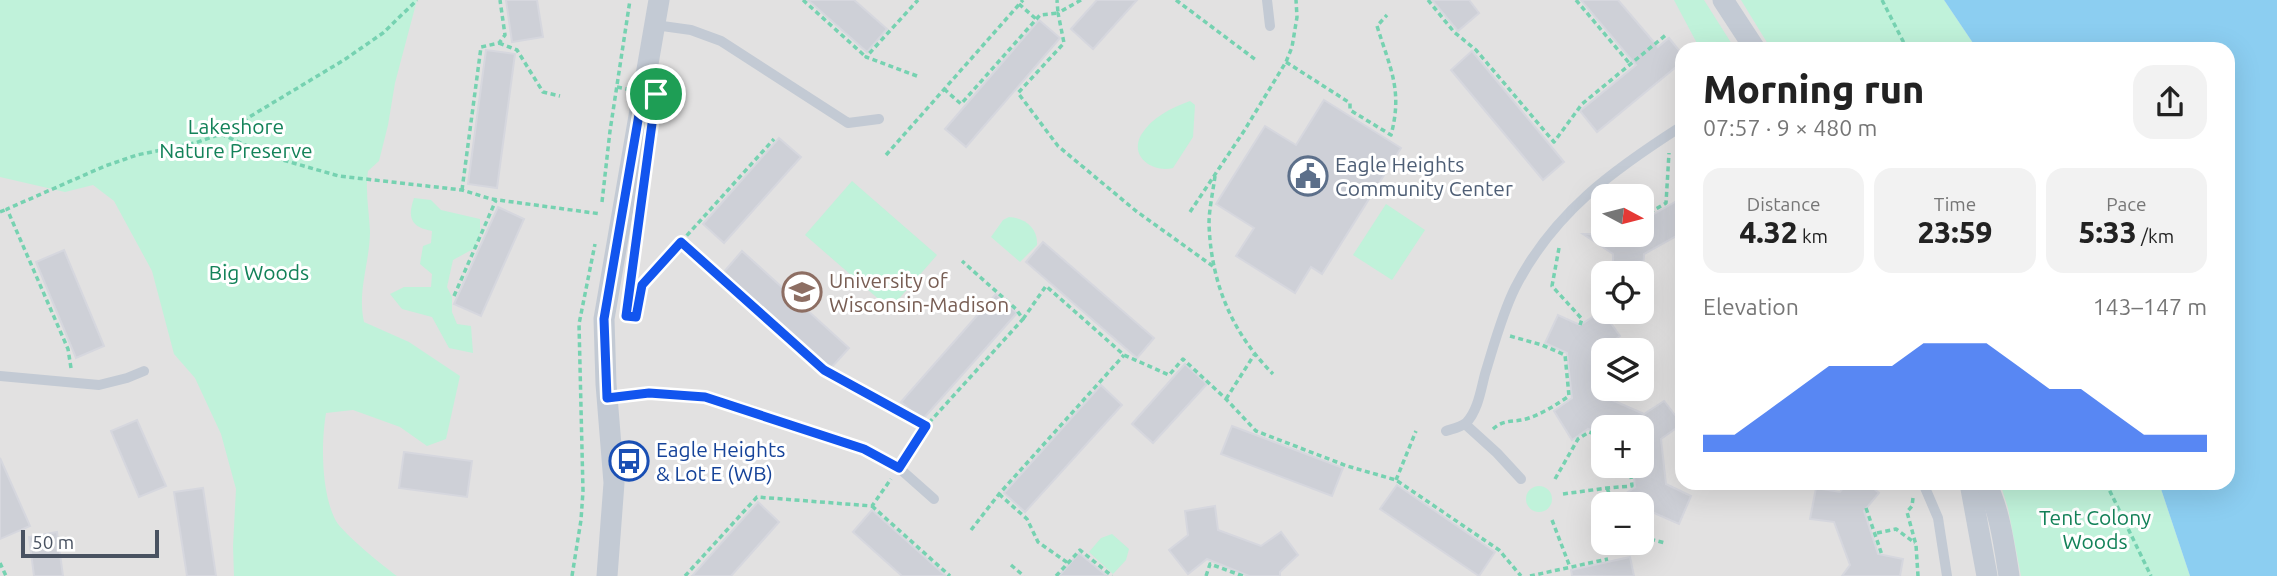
<!DOCTYPE html>
<meta charset="utf-8">
<style>
:root{--surface:#fff;--page:#f2f2f2;--text:#222;--muted:#767676;--accent:#1255ee}
body{margin:0;font-family:Ubuntu,sans-serif;background:var(--page);color:var(--text);height:100vh;display:flex;flex-direction:column;font-size:26px;white-space:nowrap}
*{box-sizing:border-box;margin:0}
p{font-size:23px;color:var(--muted)}
.icon{flex:none;width:38px;height:38px;fill:none;stroke:currentColor;stroke-width:2;stroke-linecap:round;stroke-linejoin:round}
.map{position:relative;flex:1;overflow:hidden}
.side{position:absolute;left:1675px;top:42px;width:560px;height:448px;display:flex;flex-direction:column;background:var(--surface);border-radius:21px;box-shadow:0 7px 28px #0002}
.side>*{flex:none}
.needle{width:46px;rotate:97deg}
.controls{position:absolute;left:1591px;top:184px;display:grid;gap:14px}
.controls a{display:grid;place-items:center;width:63px;height:63px;border-radius:14px;background:var(--surface);box-shadow:0 7px 28px #0002;font-size:35px}
.scale{position:absolute;left:21px;bottom:18px;width:138px;box-sizing:border-box;padding-left:7px;border:4px solid #495261;border-top:0;font-size:19px;line-height:24px;white-space:nowrap;color:#495261;-webkit-text-stroke:5px #fff;paint-order:stroke}
.pin{position:absolute;display:grid;place-items:center;width:60px;height:60px;color:#fff;margin:-30px;border:4px solid #fff;border-radius:50%;box-shadow:0 2px 7px #0007}
.round{display:grid;place-items:center;flex:none;width:74px;height:74px;border-radius:21px;background:var(--page)}
.head{display:flex;align-items:center;justify-content:space-between;height:119px;padding:0 28px}
h1{font-size:38px;font-weight:800;line-height:52px}
.figures{display:grid;grid-template-columns:repeat(3,1fr);gap:10px;height:119px;padding:7px 28px}
.figures div{display:grid;align-content:center;border-radius:18px;background:var(--page);text-align:center}
.figures b{font-size:30px;font-weight:800}
.figures small{font-size:19px;font-weight:400}
.figures p{font-size:19px}
.chart{height:196px;padding:14px 28px}
.chart p{display:flex;justify-content:space-between}
.chart svg{width:100%;height:126px;margin-top:7px;fill:var(--accent);opacity:.7}
.map>svg:first-child{display:block}
.education{fill:#e2e1e1;fill-rule:evenodd}
.green{fill:#c0f2da}
.water{fill:#8ccef1}
.building{fill:#ced0d7;stroke:#d6d7de;stroke-width:2}
.lines{fill:none;stroke-linecap:round;stroke-linejoin:round}
.path{stroke:#76d2b1;stroke-width:3.5;stroke-dasharray:5 3.5;stroke-linecap:butt}
.lane{stroke:#c3cad4;stroke-width:10}
.street{stroke:#c3cad4;stroke-width:21}
.route-casing{stroke:#fff;stroke-width:14}
.route{stroke:#1255ee;stroke-width:9}
.labels{text-anchor:middle;dominant-baseline:central;stroke-width:6;stroke-linejoin:round;paint-order:stroke}
.park-label{font-size:21px;fill:#138259;stroke:#fff}
.service-label{font-size:21px;fill:#4e5e75;stroke:#fff;text-anchor:start}
.education-label{font-size:21px;fill:#785e54;stroke:#fff;text-anchor:start}
.transit-label{font-size:21px;fill:#164399;stroke:#fff;text-anchor:start}
</style>
<div class="map">
<svg width="2277" height="576" viewBox="0 0 2277 576">
<rect width="100%" height="100%" fill="#f4f2f2"/>
<!-- education -->
<path class="education" d="M0,0H1944L1977,49H1682V483H2159L2190,576H0ZM1603,196H1642V234H1603ZM1603,273H1642V312H1603ZM1603,350H1642V388H1603ZM1603,427H1642V466H1603ZM1603,504H1642V542H1603Z"/>
<!-- green -->
<g class="green">
<path d="M0,0H417L395,83L388,125L379,161L368,171C365,192 369,210 370,231C370,262 357,291 364,322L409,342L460,376L446,439L427,446L400,427L353,410L326,413C321,443 321,493 336,521C344,534 383,566 397,576H234L233,546L236,489L221,434L195,378L174,354L152,271L114,201L93,185L65,192L0,177Z"/>
<polygon points="1674,0 1704,0 1735,49 1700,49"/>
<polygon points="1741,0 1944,0 1977,49 1771,49"/>
<path d="M1190,101L1195,105L1193,137L1173,168C1153,173 1129,157 1141,135C1152,117 1171,108 1190,101Z"/>
<polygon points="852,181 937,255 890,309 805,235"/>
<path d="M414,198L431,200L441,210L480,219V233L475,248L453,260L447,287L452,297V312L457,324L471,326L473,353L449,348L432,317L402,309L390,294L404,287H431L432,274L420,264L423,246L431,243L432,231C411,227 407,218 414,198Z"/>
<polygon points="1386,204 1425,230 1392,280 1353,255"/>
<path d="M1009,217C1025,218 1038,228 1037,245L1020,262L991,237L1003,220Z"/>
<polygon points="2000,483 2159,483 2190,576 2021,576 2008,508"/>
<circle cx="1539" cy="499" r="13"/>
<polygon points="1112,534 1129,549 1126,560 1113,574 1089,552 1101,538"/>
</g>
<!-- water -->
<polygon class="water" points="1944,0 2277,0 2277,576 2190,576 2159,483 2228,483 2228,49 1977,49"/>
<!-- building -->
<g class="building">
<polygon points="506,0 537,0 543,37 512,42"/>
<polygon points="808,0 854,0 887,29 867,52"/>
<polygon points="1097,0 1137,0 1093,49 1071,29"/>
<polygon points="1432,0 1469,0 1479,13 1458,31"/>
<polygon points="1581,0 1618,0 1658,47 1669,38 1682,54 1682,62 1597,132 1580,111 1636,65"/>
<polygon points="1039,20 1060,38 966,147 945,129"/>
<polygon points="486,50 515,54 497,188 468,184"/>
<polygon points="1472,51 1564,162 1543,180 1451,70"/>
<polygon points="1324,100 1401,148 1322,274 1311,267 1295,293 1236,256 1254,228 1216,204 1265,126 1296,145"/>
<polygon points="779,138 801,157 724,243 703,224"/>
<polygon points="1682,198 1682,233 1644,254 1643,273 1613,273 1613,254 1583,234 1642,234 1642,221"/>
<polygon points="498,207 524,219 481,316 454,304"/>
<polygon points="1043,242 1154,338 1137,358 1026,262"/>
<polygon points="64,250 104,346 76,358 36,262"/>
<polygon points="742,251 849,348 830,369 723,273"/>
<polygon points="996,294 1017,313 922,420 901,402"/>
<polygon points="1602,311 1620,336 1598,350 1603,396 1644,414 1664,401 1682,424 1661,439 1666,484 1691,496 1679,524 1652,512 1642,519 1642,504 1611,504 1635,487 1633,466 1642,466 1642,427 1603,427 1603,435 1588,429 1572,440 1554,411 1572,398 1567,353 1545,343 1558,315 1580,325"/>
<polygon points="1185,364 1207,384 1153,443 1132,424"/>
<polygon points="1101,385 1122,405 1025,512 1004,493"/>
<polygon points="137,420 166,486 139,497 111,431"/>
<polygon points="1232,426 1343,468 1332,496 1221,454"/>
<polygon points="404,452 472,461 467,497 399,488"/>
<polygon points="0,458 30,526 0,539"/>
<polygon points="1847,483 1867,483 1879,493 1864,511 1878,554 1903,559 1900,576 1842,576 1850,565 1834,522 1810,519 1816,488 1840,492"/>
<polygon points="1397,485 1495,552 1479,576 1380,509"/>
<polygon points="203,488 216,576 187,576 174,492"/>
<polygon points="758,502 779,522 731,576 692,576"/>
<polygon points="1215,506 1218,530 1261,546 1281,532 1298,555 1280,572 1280,576 1249,576 1207,559 1188,574 1169,550 1188,535 1185,511"/>
<polygon points="872,510 946,576 902,576 853,532"/>
<polygon points="57,532 63,576 34,576 29,537"/>
<polygon points="1079,553 1107,576 1059,576"/>
<polygon points="1630,557 1634,576 1572,576 1571,570"/>
</g>
<g class="lines">
<!-- path -->
<g class="path">
<polyline points="803,0 866,57"/>
<polyline points="1081,0 1058,13 1064,43 1018,93 1058,146 1136,211 1214,267"/>
<polyline points="1176,0 1256,60"/>
<polyline points="1428,0 1454,32 1476,50 1554,142 1582,104 1667,34"/>
<polyline points="1576,0 1630,64"/>
<polyline points="1882,0 1907,49"/>
<polyline points="1019,4 1036,19"/>
<polyline points="499,43 517,50 543,92 560,96"/>
<path d="M1286,62L1350,103V110L1391,135C1403,90 1390,68 1377,26L1387,15"/>
<polyline points="917,76 866,57 918,0"/>
<polyline points="617,87 627,89"/>
<polyline points="944,89 961,104 1040,15 1058,13 1057,0"/>
<polyline points="221,134 272,157 339,176 462,190 491,199 601,214"/>
<polyline points="886,155 1023,0"/>
<path d="M1215,176C1213,192 1209,209 1209,224C1211,283 1232,333 1273,374"/>
<polyline points="462,190 481,47 499,43 505,35 500,0"/>
<polyline points="602,202 610,131 630,0"/>
<polyline points="0,212 7,209"/>
<polyline points="1190,212 1244,131 1286,62 1292,47 1297,17 1296,0"/>
<polyline points="1642,217 1666,203 1669,153"/>
<polyline points="681,242 774,139"/>
<polyline points="1559,248 1552,286 1582,319 1580,325"/>
<polyline points="454,296 496,200"/>
<polyline points="627,311 626,316 637,317 642,285 681,242 824,371 926,426"/>
<polyline points="1023,319 1046,286 1124,355 1169,375 1183,359 1226,399 1256,431 1347,466 1396,480 1499,550 1521,576"/>
<polyline points="71,368 68,349 7,209 105,166 137,155 195,143 221,134 344,60 383,33 417,0"/>
<polyline points="1226,399 1254,355"/>
<path d="M1493,429C1505,418 1516,423 1529,418C1543,413 1556,405 1569,396L1565,355L1542,345L1510,336"/>
<polyline points="905,458 926,426 1023,319 1016,309 962,261"/>
<polyline points="1555,479 1578,439 1589,432 1603,437"/>
<polyline points="1396,480 1416,431"/>
<polyline points="2106,483 2151,576"/>
<polyline points="1607,488 1613,504"/>
<polyline points="999,494 1027,519 1038,542 1068,563"/>
<polyline points="1563,494 1607,488 1632,486 1630,466"/>
<polyline points="1913,498 1912,506 1907,512 1916,545 1918,576"/>
<polyline points="872,506 950,576"/>
<polyline points="1866,508 1882,555"/>
<polyline points="1552,520 1570,567"/>
<polyline points="971,530 999,494 1124,355"/>
<polyline points="1877,533 1896,529 1915,543"/>
<polyline points="1642,537 1665,543"/>
<polyline points="0,563 6,576"/>
<polyline points="1011,565 1024,576"/>
<polyline points="572,576 581,520 583,491 579,324 595,244"/>
<polyline points="685,576 757,497 872,506 891,479"/>
<polyline points="1056,576 1080,550 1112,576"/>
<polyline points="1206,576 1210,564 1243,576"/>
<polyline points="1530,576 1608,559"/>
</g>
<!-- lane -->
<g class="lane">
<polyline points="1267,0 1270,26"/>
<polyline points="655,25 691,30 721,41 848,123 879,119"/>
<polyline points="0,376 99,385 127,378 144,371"/>
<polyline points="607,398 649,393 705,397 864,449 899,468 934,499"/>
<polyline points="1465,424 1497,453 1521,479"/>
<path d="M1446,431C1452,429 1461,427 1466,423C1478,411 1481,389 1485,374C1494,345 1502,314 1515,288C1553,213 1613,170 1682,126"/>
<polyline points="1923,483 1938,518 1947,576"/>
</g>
<!-- street -->
<g class="street">
<polyline points="1723,0 1755,49"/>
<polyline points="1970,483 1987,576"/>
<path d="M1986,483C2000,512 2004,544 2009,576"/>
<polyline points="607,576 614,483 606,384 604,319 659,0"/>
</g>
</g>
<g class="lines">
<!-- route casing -->
<g class="route-casing">
<polygon id="route" points="643,91 656,94 626,316 636,317 642,285 681,242 824,370 926,426 899,468 864,449 705,397 649,393 607,398 604,319"/>
</g>
<!-- route -->
<use href="#route" class="route"/>
</g>
<!-- icons -->
<defs>
<g id="civic-ring" transform="scale(2.0125)"><circle r="9.5" fill="#fff" stroke="#5c6f8a" stroke-width="1.5"/><path d="M-.6-6.5H3V-4.5H.6V-3L4-1V1h2V6H-6V1h2V-1L-.6-3ZM-1.2 2.5V6h2.4V2.5Z" fill="#5c6f8a"/></g>
<g id="university-ring" transform="scale(2.0125)"><circle r="9.5" fill="#fff" stroke="#8d6e63" stroke-width="1.5"/><path d="M0-5L7-2L0 1L-7-2ZM-4 1L0 2.5L4 1V4Q0 6-4 4Z" fill="#8d6e63"/></g>
<g id="bus-ring" transform="scale(2.0125)"><circle r="9.5" fill="#fff" stroke="#1a4fb4" stroke-width="1.5"/><path d="M-5-6H5V4H4V6H2V4H-2V6H-4V4H-5ZM-3.5-4V0h7V-4ZM-3.5 1.2v1.5H-2V1.2ZM2 1.2v1.5H3.5V1.2Z" fill="#1a4fb4"/></g>
</defs>
<g fill-rule="evenodd">
<use href="#civic-ring" x="1308" y="176"/>
<use href="#university-ring" x="802" y="292"/>
<use href="#bus-ring" x="629" y="461"/>
</g>
<g class="labels">
<!-- park labels -->
<g class="park-label">
<text x="236" y="126">Lakeshore<tspan x="236" dy="24">Nature Preserve</tspan></text>
<text x="259" y="272">Big Woods</text>
<text x="2095" y="517">Tent Colony<tspan x="2095" dy="24">Woods</tspan></text>
</g>
<!-- service labels -->
<g class="service-label">
<text x="1335" y="164">Eagle Heights<tspan x="1335" dy="24">Community Center</tspan></text>
</g>
<!-- education labels -->
<g class="education-label">
<text x="829" y="280">University of<tspan x="829" dy="24">Wisconsin-Madison</tspan></text>
</g>
<!-- transit labels -->
<g class="transit-label">
<text x="656" y="449">Eagle Heights<tspan x="656" dy="24">&amp; Lot E (WB)</tspan></text>
</g>
</g>
</svg>
<div class="controls">
<a><svg class="needle" viewBox="-14 -14 28 28"><path d="M0-13l5 13h-10z" fill="#e53935"/><path d="M0 13l5-13h-10z" fill="#767676"/></svg></a>
<a><svg class="icon" aria-label="locate" viewBox="0 0 24 24"><circle cx="12" cy="12" r="6"/><path d="M12 2v4M12 18v4M2 12h4M18 12h4"/></svg></a>
<a><svg class="icon" aria-label="layers" viewBox="0 0 24 24"><path d="M12 4l9 5-9 5-9-5zM3 14l9 5 9-5"/></svg></a>
<a>+</a>
<a>−</a>
</div>
<div class="scale">50 m</div>
<div class="pin" style="left:656px;top:94px;background:#1e9e55"><svg class="icon" aria-label="arrive" viewBox="0 0 24 24"><path d="M6 21V4h12l-3 4 3 4H6"/></svg></div>
<section class="side">
<div class="head"><div><h1>Morning run</h1><p>07:57 · 9 × 480 m</p></div><a class="round"><svg class="icon" aria-label="share" viewBox="0 0 24 24"><path d="M12 15V3M7 8l5-5 5 5M5 13v7h14v-7"/></svg></a></div>
<div class="figures">
<div><p>Distance</p><b>4.32<small> km</small></b></div>
<div><p>Time</p><b>23:59</b></div>
<div><p>Pace</p><b>5:33<small> /km</small></b></div>
</div>
<div class="chart"><p><span>Elevation</span>143–147 m</p>
<svg viewBox="0 0 160 44" preserveAspectRatio="none"><path d="M0 44V38L10 38L20 30L30 22L40 14L50 14L60 14L70 6L80 6L90 6L100 14L110 22L120 22L130 30L140 38L150 38L160 38V44z"/></svg>
</div>
</section>
</div>
